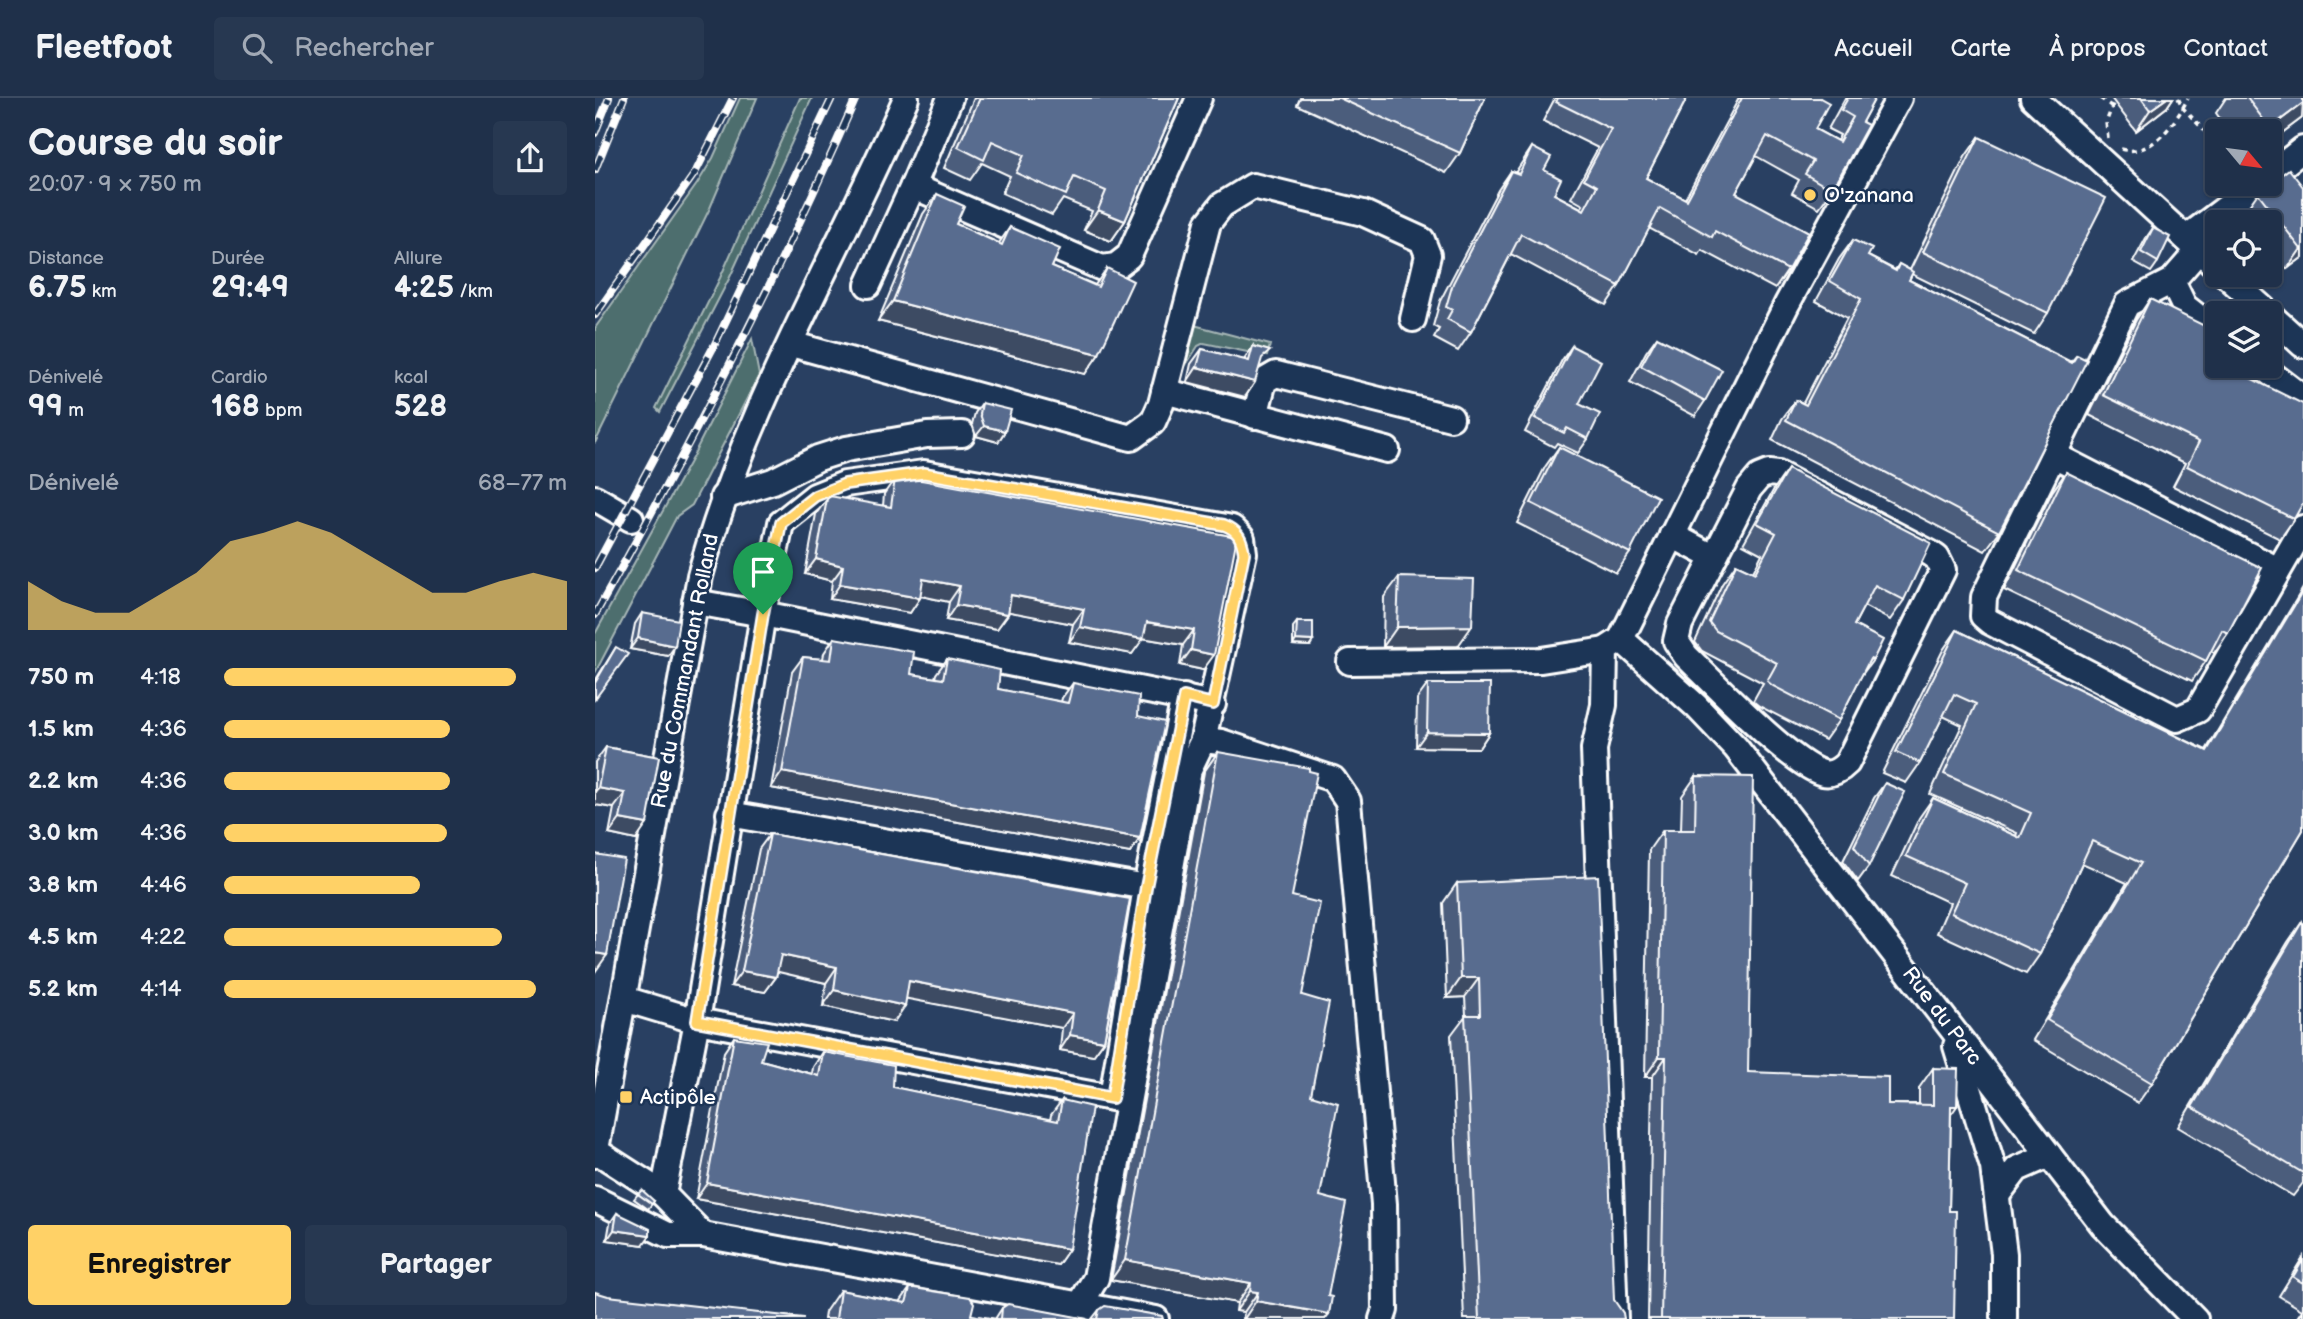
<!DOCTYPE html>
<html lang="fr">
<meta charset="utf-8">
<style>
:root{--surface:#1f304a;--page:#273851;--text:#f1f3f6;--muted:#a1a9b5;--line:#3c4b62;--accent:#ffd166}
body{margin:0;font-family:"Balsamiq Sans",sans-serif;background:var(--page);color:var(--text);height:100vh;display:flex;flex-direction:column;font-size:26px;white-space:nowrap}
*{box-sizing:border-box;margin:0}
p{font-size:23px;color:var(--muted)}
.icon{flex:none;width:38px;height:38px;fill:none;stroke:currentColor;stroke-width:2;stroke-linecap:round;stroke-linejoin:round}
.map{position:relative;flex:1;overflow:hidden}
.panel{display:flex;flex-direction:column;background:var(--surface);width:595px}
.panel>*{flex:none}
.needle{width:46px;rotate:119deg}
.controls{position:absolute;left:1610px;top:21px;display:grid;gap:14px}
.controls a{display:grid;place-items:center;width:77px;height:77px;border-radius:7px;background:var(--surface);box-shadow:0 2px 5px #0004,0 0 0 2px var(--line);font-size:35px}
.pin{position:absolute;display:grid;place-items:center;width:60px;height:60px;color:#fff;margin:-72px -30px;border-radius:50% 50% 50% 0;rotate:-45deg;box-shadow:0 0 7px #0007}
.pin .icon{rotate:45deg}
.round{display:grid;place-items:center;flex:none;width:74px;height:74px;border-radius:7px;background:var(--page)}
.summary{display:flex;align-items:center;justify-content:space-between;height:119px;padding:0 28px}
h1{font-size:38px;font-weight:800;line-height:52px}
.figures{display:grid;grid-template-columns:repeat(3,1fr);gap:10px;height:119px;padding:7px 28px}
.figures div{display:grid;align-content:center}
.figures b{font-size:30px;font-weight:800}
.figures small{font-size:19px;font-weight:400}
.figures p{font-size:19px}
.chart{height:196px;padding:14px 28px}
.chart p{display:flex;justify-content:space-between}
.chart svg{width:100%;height:126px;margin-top:7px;fill:var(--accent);opacity:.7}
.primary-button{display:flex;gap:14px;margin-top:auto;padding:14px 28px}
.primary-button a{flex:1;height:80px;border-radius:7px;background:var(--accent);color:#111;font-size:28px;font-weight:800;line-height:80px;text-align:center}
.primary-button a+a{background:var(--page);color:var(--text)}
ul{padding:0 28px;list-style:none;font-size:23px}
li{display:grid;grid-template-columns:112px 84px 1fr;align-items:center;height:52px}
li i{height:18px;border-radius:9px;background:var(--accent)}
header{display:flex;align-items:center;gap:42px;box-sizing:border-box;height:98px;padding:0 35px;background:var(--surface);border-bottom:2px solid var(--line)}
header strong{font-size:33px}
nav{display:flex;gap:38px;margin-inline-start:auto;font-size:24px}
.search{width:490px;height:63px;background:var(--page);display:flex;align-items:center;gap:18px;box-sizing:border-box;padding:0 24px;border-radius:7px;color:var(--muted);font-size:26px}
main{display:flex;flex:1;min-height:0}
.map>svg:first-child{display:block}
.green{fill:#4e6e6e;stroke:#a6b6b6;stroke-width:2}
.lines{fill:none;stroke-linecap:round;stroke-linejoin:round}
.minor-casing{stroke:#fff;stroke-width:30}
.path{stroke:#fff;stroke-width:3.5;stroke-dasharray:5 5;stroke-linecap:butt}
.minor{stroke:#1d3557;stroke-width:24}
.rail-casing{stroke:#fff;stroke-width:8}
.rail{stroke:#1d3557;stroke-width:5;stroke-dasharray:16;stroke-linecap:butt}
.wall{fill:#4c5d7b;stroke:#fff;stroke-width:2}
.shaded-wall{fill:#3e4c64;stroke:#fff;stroke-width:2}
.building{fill:#586c8f;stroke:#fff;stroke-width:2}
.route-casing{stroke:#fff;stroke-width:14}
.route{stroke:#ffd166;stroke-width:9}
.poi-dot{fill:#ffd166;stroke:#1d3557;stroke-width:2.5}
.labels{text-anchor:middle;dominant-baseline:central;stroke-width:5;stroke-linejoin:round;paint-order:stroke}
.poi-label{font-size:21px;fill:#fff;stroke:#1d3557;text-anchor:start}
.street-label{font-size:21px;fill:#fff;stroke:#1d3557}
</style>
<header>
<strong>Fleetfoot</strong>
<div class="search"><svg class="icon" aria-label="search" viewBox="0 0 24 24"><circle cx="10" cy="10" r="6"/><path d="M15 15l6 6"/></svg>Rechercher</div>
<nav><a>Accueil</a><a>Carte</a><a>À propos</a><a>Contact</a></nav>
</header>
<main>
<section class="panel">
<div class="summary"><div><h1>Course du soir</h1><p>20:07 · 9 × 750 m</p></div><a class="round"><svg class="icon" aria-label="share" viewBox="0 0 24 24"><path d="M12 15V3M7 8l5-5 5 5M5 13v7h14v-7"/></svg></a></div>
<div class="figures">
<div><p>Distance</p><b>6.75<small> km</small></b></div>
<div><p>Durée</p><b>29:49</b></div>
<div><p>Allure</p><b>4:25<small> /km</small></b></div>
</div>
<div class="figures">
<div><p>Dénivelé</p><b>99<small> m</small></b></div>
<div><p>Cardio</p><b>168<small> bpm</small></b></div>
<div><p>kcal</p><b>528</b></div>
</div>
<div class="chart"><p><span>Dénivelé</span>68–77 m</p>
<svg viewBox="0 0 160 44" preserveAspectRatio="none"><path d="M0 44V27L10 34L20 38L30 38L40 31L50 24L60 13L70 10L80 6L90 10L100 17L110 24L120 31L130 31L140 27L150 24L160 27V44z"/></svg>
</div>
<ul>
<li><b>750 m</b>4:18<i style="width:85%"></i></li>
<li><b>1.5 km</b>4:36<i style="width:66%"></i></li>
<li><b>2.2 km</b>4:36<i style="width:66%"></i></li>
<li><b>3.0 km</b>4:36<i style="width:65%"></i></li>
<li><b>3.8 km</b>4:46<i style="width:57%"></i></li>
<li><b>4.5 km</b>4:22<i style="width:81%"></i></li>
<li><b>5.2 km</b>4:14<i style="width:91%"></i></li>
</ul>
<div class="primary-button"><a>Enregistrer</a><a>Partager</a></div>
</section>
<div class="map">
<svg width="1708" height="1221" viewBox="0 0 1708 1221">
<rect width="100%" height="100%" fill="#294062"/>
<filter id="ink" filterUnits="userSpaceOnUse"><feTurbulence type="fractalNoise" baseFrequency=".0143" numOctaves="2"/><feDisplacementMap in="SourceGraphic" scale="14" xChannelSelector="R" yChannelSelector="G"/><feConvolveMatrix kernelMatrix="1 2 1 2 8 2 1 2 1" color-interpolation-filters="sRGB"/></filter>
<g filter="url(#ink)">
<!-- green -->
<g class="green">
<polygon points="145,0 162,0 115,110 0,345 0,230 102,86 118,60"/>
<polygon points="205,0 217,0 135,179 65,314 61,310 125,180"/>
<polygon points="595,226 675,247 672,258 609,245 603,248 584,278"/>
<polygon points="157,241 164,277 97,407 82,418 0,575 0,536 97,360"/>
</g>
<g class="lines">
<!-- minor casing -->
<g class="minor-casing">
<g id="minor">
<polyline points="1304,0 1192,206 1026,541 1101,608 1141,650 1508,1127 1600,1221"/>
<polyline points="1438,0 1622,169"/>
<polyline points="1675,77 1708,51"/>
<polyline points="318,88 355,0"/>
<polyline points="1591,140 1663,86"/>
<polyline points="1604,152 1577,183 1532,206 1389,499 1388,518 1395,524 1582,621 1603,612 1708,430"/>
<polyline points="1631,177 1673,215"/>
<polyline points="1577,183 1589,208 1622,234"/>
<polyline points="273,187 318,88 507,170 521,168 534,158 604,0"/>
<polyline points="1675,217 1708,247"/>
<polyline points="196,246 536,340 558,324 566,306 613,125 627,107 658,88 768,115 827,142 833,157 818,221"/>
<polyline points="1666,268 1708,300"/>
<polyline points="569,293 792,352"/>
<polyline points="660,318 669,283 681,276 856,320"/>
<polyline points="1459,357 1683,472"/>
<path d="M1174,375L1183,376L1335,455L1342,460L1348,472L1252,665C1245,672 1237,677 1228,675C1197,667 1118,584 1091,558L1081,543L1085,526L1154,391L1164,379Z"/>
<polyline points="128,399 178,383 223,360 251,351 332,337 367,336"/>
<polyline points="0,400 36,421"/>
<polyline points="1077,437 1118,459"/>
<polyline points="755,564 946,562 1010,552"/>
<polyline points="608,642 649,455 647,440 637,430 329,375 250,386 220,398 186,425 168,516 618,606"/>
<polyline points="134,716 551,789 589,599"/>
<polyline points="29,901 102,923 517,1000 551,789"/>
<polyline points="1361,948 1398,1069 1409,1156 1409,1221"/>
<polyline points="1,1053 68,1096 108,1137"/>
<path d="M0,1057L105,478C150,311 242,159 311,0"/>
<polyline points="68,1096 102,923 168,516 100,504"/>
<polyline points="1403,1096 1422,1071 1454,1057"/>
<polyline points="0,1101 73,1137 108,1137 561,1221"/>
<polyline points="486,1205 501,1180 594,671 608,642 626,644 738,681 753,703 789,1106 790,1212 787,1221"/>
<polyline points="1020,1221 999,651 1009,607 1010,552 1027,541"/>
</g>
</g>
<!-- path -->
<g class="path">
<polyline points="1505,0 1516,8"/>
<polyline points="1583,0 1588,10 1622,46"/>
<polyline points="1513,40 1511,25 1519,3"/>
<path d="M1526,51C1557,60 1581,24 1593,0"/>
</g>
<!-- minor -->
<use href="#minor" class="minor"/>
<!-- rail casing -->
<g class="rail-casing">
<g id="rail">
<polyline points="0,35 14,0"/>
<polyline points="0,72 29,0"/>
<polyline points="0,217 100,75 138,0"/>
<polyline points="0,470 119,248 237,0"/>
<path d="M0,517C95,348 184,177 261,0"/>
</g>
</g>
<!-- rail -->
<use href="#rail" class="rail"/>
</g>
<!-- wall -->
<g class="wall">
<polygon points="379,0 584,0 530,123 516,143 489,132 497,113 468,101 457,117 407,95 415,78 387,65 375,82 349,70"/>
<polygon points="705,0 890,0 865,55 851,75 702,7"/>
<polygon points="960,0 1092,0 1051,80 1090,101 1144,0 1225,0 1220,31 1242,43 1245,37 1233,31 1250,0 1280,0 1267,24 1237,92 1224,110 1197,95 1204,82 1161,58 1141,95 1193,172 1180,191 1107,152 1104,157 1054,130 1024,188 1011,207 916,156 876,234 863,253 839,240 844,231 838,228 845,203 903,92 916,73 920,75 937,49 959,96 986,110 988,107 976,100 1003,50 948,23"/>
<polygon points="1516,0 1578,0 1572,9 1541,33"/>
<polygon points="1631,0 1708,0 1707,20 1675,44 1675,33 1634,33 1621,15"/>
<polygon points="1384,39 1453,215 1439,236 1317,176 1314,182 1476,264 1482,257 1404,434 1390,453 1177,342 1187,321 1201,302 1208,305 1252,220 1221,203 1244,161 1258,142 1273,158 1300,172 1304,166 1315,172 1370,59"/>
<polygon points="1708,89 1708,159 1692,171 1675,149 1675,124 1656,124 1649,115 1663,95"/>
<polygon points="342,96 361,126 404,145 415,129 457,169 500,187 512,170 490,276 283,223 328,116"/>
<polygon points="1558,130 1563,164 1556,174 1538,164 1551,140"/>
<polygon points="1555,201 1639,272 1699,421 1685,441 1578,388 1590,365 1494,317 1541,222"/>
<polygon points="1062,239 1110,303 1100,318 1035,284 1051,254"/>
<polygon points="658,248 660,284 650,299 592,284 596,266 607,251 649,262"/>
<polygon points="977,248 984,306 993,341 983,355 962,345 959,349 930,334 967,262"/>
<polygon points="387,305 410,333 403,344 381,338 377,326 380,315"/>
<polygon points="964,349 1035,455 1021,475 922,425 950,369"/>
<polygon points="1193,371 1309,502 1295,522 1269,508 1259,527 1278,562 1266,578 1244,622 1230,642 1164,608 1158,603 1168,585 1107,553 1100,544 1127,486 1141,466 1158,474 1167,456 1148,446 1179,391"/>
<polygon points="1471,374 1633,535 1619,555 1616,553 1611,563 1597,583 1409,492 1457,394"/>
<polygon points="300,380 642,439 608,572 585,567 588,547 548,540 537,556 474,544 478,526 413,513 413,516 402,531 351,522 354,504 326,498 315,515 235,501 237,483 210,476 221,416 232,401 288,408 289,396"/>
<polygon points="804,479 863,548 788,549 789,499"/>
<polygon points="1708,490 1708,732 1557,985 1543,1005 1438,942 1532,785 1487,765 1445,856 1431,876 1342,835 1355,805 1297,778 1324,720 1338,700 1421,738 1422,735 1335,696 1367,627 1348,618 1325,665 1311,685 1287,675 1348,552 1362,532 1611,652"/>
<polygon points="47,515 80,548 73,558 35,551 40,526"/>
<polygon points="702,524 715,548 698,547 698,529"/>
<polygon points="239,540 316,576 340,580 341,576 352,561 403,591 466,604 467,600 478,585 543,618 545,740 535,755 176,690 197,574 208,559 228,561 229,555"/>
<polygon points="21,549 0,602 0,583"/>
<polygon points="833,586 894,635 884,650 821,649 822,601"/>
<polygon points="11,649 64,659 41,742 14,736 19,710 0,707 0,664"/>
<polygon points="623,654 697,798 725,1098 733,1198 734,1216 730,1221 648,1221 649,1214 641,1213 642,1205 516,1182 609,674"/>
<polygon points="1101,678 1153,974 1293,1006 1324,1006 1324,990 1338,970 1356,1017 1354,1113 1359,1221 1053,1221 1057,979 1050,979 1054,752 1068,732 1086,732 1087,698"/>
<polygon points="1290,685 1274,768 1263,783 1248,763 1279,700"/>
<polygon points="175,736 535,801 509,943 498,958 465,952 467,930 311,900 299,924 228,908 231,885 182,873 181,879 170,894 136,888 164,751"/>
<polygon points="862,785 1019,1202 1029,1221 869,1221 856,937 871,917 870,899 852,900 848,805"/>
<polygon points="1707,824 1708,1085 1698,1098 1583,1029 1693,844"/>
<polygon points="139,939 166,962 217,976 218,969 228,954 298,989 455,1022 456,1017 467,1002 474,1151 463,1167 101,1101 129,954"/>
<polygon points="43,1096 59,1103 53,1111 39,1101"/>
<polygon points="22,1115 48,1147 12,1142 15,1125"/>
<polygon points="1708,1159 1708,1221 1701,1221 1707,1212 1684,1198"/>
<polygon points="315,1190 376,1217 400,1221 407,1210 492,1221 229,1221 230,1214 245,1192 305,1204"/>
<polygon points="504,1212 568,1221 497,1221"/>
</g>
<!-- shaded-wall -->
<g class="shaded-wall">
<polygon points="1572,0 1578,0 1572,9 1541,33 1555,12"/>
<polygon points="1708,5 1707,20 1675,44 1675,33 1673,33 1675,30"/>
<polygon points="503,112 530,123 516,143 489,132"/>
<polygon points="1708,149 1708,159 1692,171 1706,151"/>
<polygon points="298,203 504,256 490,276 283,223"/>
<polygon points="602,269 660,284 650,299 592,284"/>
<polygon points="389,328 410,333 403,344 381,338"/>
<polygon points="221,461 248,468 237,483 210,476"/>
<polygon points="328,481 365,488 354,504 317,496"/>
<polygon points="245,486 325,500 315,515 235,501"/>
<polygon points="416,497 489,511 478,526 405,512"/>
<polygon points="361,507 413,516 402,531 351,522"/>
<polygon points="552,524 599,532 588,547 541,539"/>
<polygon points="877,528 863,548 788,549 802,529"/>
<polygon points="485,529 548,541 537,556 474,544"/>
<polygon points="43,540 80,548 73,558 35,551"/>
<polygon points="701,542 718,543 715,548 698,547"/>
<polygon points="596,552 619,557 608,572 585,567"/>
<polygon points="832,634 894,635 884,650 821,649"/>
<polygon points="187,674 545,740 535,755 176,690"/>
<polygon points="3,690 30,695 19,710 0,707 0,694"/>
<polygon points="25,721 52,726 41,742 14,736"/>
<polygon points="0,855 12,857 0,874"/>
<polygon points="186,857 242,869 231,885 175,872"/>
<polygon points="147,873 181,879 170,894 136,888"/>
<polygon points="866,880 884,880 870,899 852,900"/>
<polygon points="314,883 478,915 467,930 303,899"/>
<polygon points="239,892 310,908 299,924 228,908"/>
<polygon points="475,937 509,943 498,958 465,952"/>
<polygon points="1064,959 1071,959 1057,979 1050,979"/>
<polygon points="1356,1008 1362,1008 1348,1028"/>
<polygon points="112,1085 474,1151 463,1167 101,1101"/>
<polygon points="19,1132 55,1137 48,1147 12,1142"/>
<polygon points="530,1162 656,1185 642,1205 516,1182"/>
<polygon points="655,1193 663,1194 649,1214 641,1213"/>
<polygon points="661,1203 734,1216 730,1221 649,1221"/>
</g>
<!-- building -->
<g class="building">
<polygon points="385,0 584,0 530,123 503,112 511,93 479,79 471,97 421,75 429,57 397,43 389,62 363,49"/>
<polygon points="744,0 890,0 865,55"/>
<polygon points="963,0 1092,0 1051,80 1092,102 1147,0 1225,0 1234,5 1220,31 1244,44 1258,19 1246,12 1253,0 1280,0 1267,24 1273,27 1237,92 1210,76 1218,63 1172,38 1141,95 1214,134 1193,172 1120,133 1117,139 1065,110 1024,188 926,136 876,234 852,221 857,212 851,209 858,185 916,73 924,76 937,49 956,59 949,72 966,81 959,96 989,112 1002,88 989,81 1016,31 961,4"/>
<polygon points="1546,0 1572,0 1555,12"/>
<polygon points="1652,0 1708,0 1708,5 1675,30"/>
<polygon points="1384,39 1511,100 1453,215 1328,154"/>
<polygon points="1694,71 1708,89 1708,149 1706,151 1663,95"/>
<polygon points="342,96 369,108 361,126 407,147 415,129 465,151 457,169 503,189 512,170 538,183 504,256 298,203"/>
<polygon points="1558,130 1575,139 1563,164 1546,154"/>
<polygon points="1258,142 1277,151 1273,158 1301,173 1304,166 1318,174 1314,182 1477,265 1482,257 1492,262 1404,434 1191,322 1201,302 1211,307 1266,201 1235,183"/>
<polygon points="1555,201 1622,234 1622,268 1641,268 1639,272 1708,306 1708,405 1699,421 1592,368 1604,344 1508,297"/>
<polygon points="1062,239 1127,272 1110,303 1046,268"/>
<polygon points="658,248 675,253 667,260 660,284 602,269 607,251 654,263"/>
<polygon points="977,248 1006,263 984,306 1005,316 993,341 972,330 969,335 940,320"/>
<polygon points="387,305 416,312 410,333 389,328 385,316"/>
<polygon points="964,349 1063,399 1035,455 936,405"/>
<polygon points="1193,371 1336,445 1309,502 1280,487 1259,527 1288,542 1278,562 1275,561 1244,622 1178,588 1172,583 1182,565 1121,533 1114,524 1141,466 1160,475 1181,435 1162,425"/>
<polygon points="1471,374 1667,470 1633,535 1627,532 1611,563 1423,472"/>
<polygon points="310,379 642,439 619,557 596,552 599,532 552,524 548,541 485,529 489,511 416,497 413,516 361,507 365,488 328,481 325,500 245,486 248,468 221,461 232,401 235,398 296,409 300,380"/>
<polygon points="804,479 879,481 877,528 802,529"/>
<polygon points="1708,493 1708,732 1557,985 1452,922 1546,765 1497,743 1445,856 1356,815 1370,785 1311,758 1338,700 1425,740 1436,715 1349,676 1381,606 1359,596 1325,665 1301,654 1362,532 1612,653"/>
<polygon points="47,515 84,522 80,548 43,540"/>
<polygon points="702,524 718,524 718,543 701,542"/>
<polygon points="239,540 319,554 316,576 348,581 352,561 405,572 403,591 473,605 478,585 544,598 543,618 570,624 545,740 187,674 208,559 236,562"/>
<polygon points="21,549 33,556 0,601 0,585"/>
<polygon points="833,586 895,586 894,635 832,634"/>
<polygon points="11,649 64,659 52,726 25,721 30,695 3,690"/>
<polygon points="623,654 714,670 714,673 722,675 697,798 725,805 707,897 734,905 716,997 743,1005 725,1098 751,1105 733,1198 737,1199 734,1216 661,1203 663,1194 655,1193 656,1185 530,1162"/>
<polygon points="1101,678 1158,679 1153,974 1293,979 1293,1006 1338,1007 1338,970 1363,971 1362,1008 1356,1008 1354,1113 1361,1113 1359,1221 1066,1221 1071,959 1064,959 1068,732 1100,732"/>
<polygon points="1290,685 1310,694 1274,768 1259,748"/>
<polygon points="175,736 535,801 509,943 475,937 478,915 314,883 310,908 239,892 242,869 186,857 181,879 147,873"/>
<polygon points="0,756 29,761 12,857 0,855"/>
<polygon points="1003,778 1019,1202 1028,1215 1029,1221 884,1221 870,917 885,917 884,880 866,880 862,785"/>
<polygon points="1707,824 1708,825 1708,1075 1597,1009"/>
<polygon points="139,939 172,944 166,962 224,978 228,954 299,967 298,989 463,1023 467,1002 497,1009 474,1151 112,1085"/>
<polygon points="47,1092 59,1103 57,1106 43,1096"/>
<polygon points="22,1115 55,1131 55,1137 19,1132"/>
<polygon points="1708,1162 1708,1185 1698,1179"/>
<polygon points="315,1190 319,1190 375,1199 379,1205 376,1217 401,1221 241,1221 245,1192 311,1205"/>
<polygon points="0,1194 13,1198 208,1220 208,1221 0,1221"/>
<polygon points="413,1206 492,1221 406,1221 407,1210"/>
<polygon points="510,1208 567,1218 568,1221 502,1221 504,1212"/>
<polygon points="1708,1213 1708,1221 1703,1221"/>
</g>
</g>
<g class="lines" filter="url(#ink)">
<!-- route casing -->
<g class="route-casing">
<path id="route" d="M329,375L629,427C643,432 647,441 649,455L618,606L589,599L551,789L517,1000L102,923L168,516L186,425L220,398L250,386Z"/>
</g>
<!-- route -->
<use href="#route" class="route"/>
</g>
<!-- markers -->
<g class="poi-dot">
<circle cx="1215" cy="97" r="7"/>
<rect x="24" y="992" width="14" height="14" rx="3.5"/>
</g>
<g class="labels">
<!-- poi labels -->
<g class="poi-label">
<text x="1229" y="97">O'zanana</text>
<text x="45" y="999">Actipôle</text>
</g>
<!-- street labels -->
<g class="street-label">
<text transform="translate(90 573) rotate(-79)">Rue du Commandant Rolland</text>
<text transform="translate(1347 918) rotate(53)">Rue du Parc</text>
</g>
</g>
</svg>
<div class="controls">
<a><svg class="needle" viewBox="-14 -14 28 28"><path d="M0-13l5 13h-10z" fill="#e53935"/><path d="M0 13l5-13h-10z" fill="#a1a9b5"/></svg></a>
<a><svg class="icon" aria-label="locate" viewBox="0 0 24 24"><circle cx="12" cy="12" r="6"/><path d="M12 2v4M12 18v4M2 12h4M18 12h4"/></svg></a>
<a><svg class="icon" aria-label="layers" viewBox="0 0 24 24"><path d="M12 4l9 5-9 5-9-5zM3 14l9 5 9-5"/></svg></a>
</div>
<div class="pin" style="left:168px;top:516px;background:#1e9e55"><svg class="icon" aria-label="arrive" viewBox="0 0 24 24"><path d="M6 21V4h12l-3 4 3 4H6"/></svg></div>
</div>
</main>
